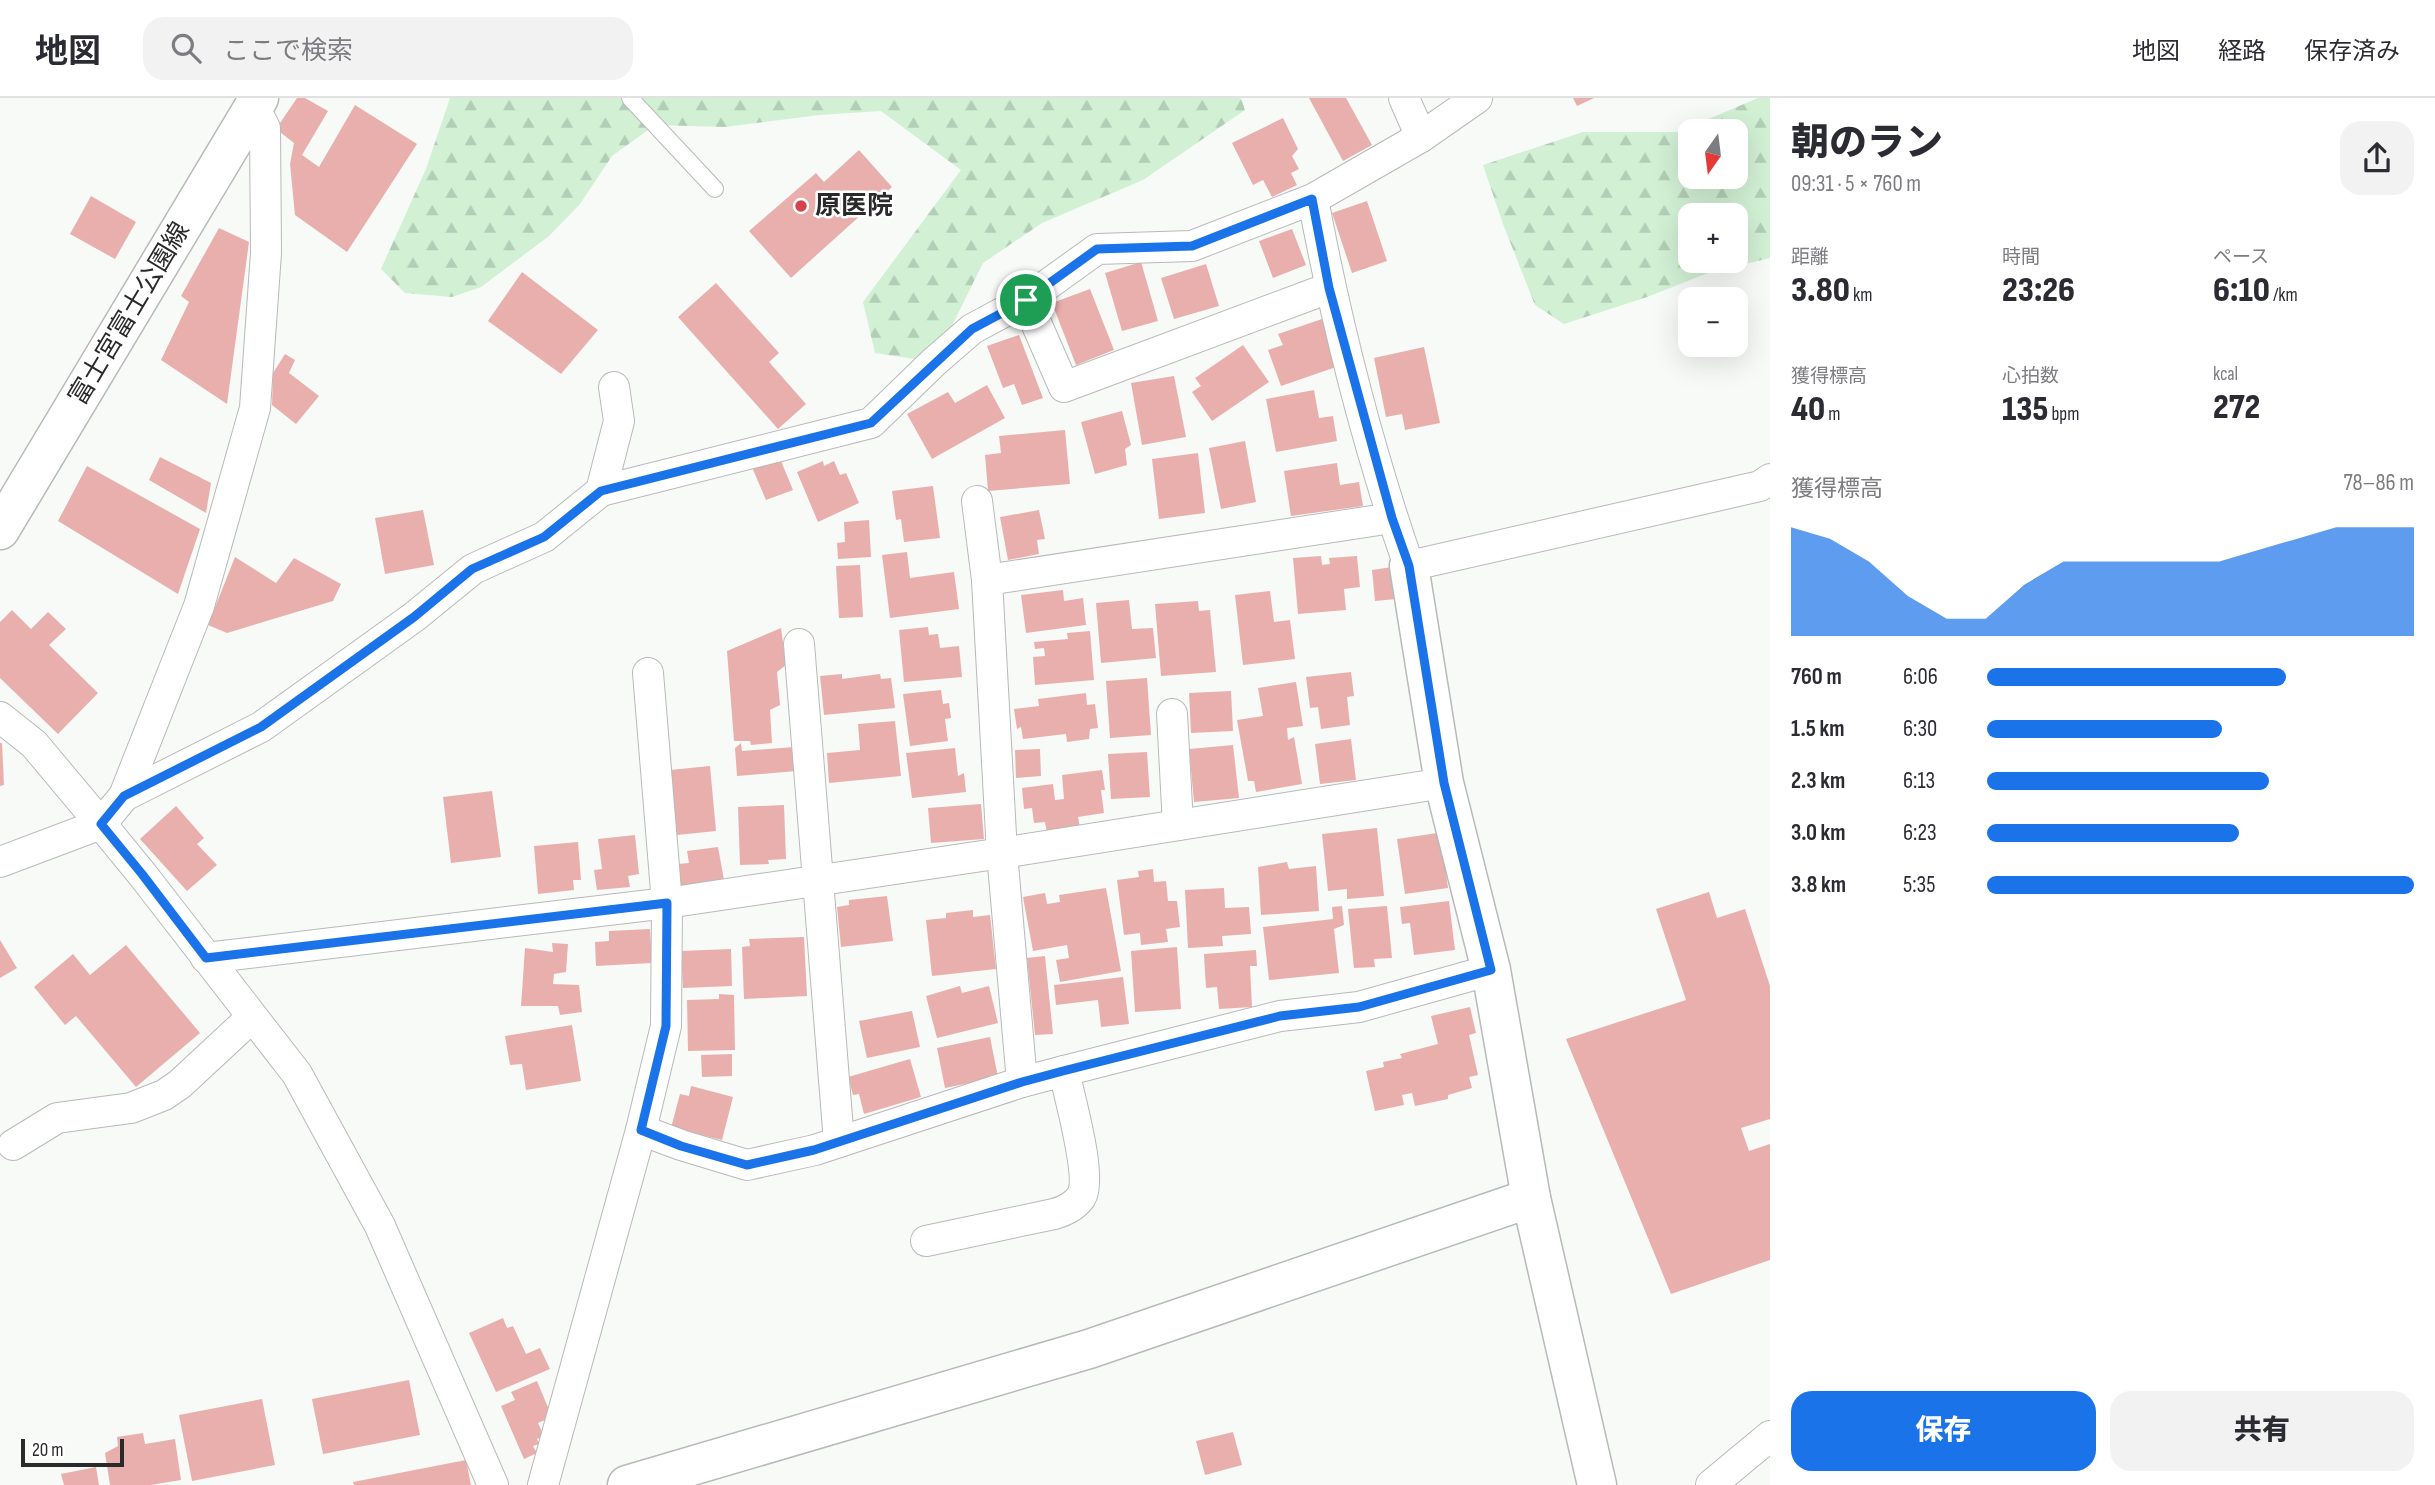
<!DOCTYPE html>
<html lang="ja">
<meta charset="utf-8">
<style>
:root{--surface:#fff;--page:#f2f2f3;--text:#2b2b33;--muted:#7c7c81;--line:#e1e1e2;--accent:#1a73e8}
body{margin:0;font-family:"Sofia Sans Condensed","Noto Sans JP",sans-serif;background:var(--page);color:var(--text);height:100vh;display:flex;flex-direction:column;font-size:26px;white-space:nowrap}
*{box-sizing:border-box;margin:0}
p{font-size:23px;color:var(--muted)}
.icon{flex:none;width:38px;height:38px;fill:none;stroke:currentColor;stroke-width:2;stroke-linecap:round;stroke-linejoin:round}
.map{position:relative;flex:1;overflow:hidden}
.panel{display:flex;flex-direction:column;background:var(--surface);width:665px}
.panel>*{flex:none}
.needle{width:46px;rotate:194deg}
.tools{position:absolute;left:1678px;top:21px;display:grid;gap:14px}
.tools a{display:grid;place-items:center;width:70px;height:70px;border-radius:14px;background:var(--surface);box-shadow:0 7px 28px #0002;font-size:35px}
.scale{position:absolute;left:21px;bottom:18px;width:103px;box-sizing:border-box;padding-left:7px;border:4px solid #292a29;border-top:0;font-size:19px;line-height:24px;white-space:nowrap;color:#292a29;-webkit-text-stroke:5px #fff;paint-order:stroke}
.pin{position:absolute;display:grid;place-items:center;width:60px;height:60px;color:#fff;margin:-30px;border:4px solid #fff;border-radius:50%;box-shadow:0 2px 7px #0007}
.round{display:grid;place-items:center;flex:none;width:74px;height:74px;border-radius:21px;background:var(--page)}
.head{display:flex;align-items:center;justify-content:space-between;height:119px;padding:0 21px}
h1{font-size:38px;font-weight:800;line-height:52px}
.metrics{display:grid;grid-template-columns:repeat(3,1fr);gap:10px;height:119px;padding:7px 21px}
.metrics div{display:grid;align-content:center}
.metrics b{font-size:35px;font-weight:800}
.metrics small{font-size:19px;font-weight:400}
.metrics p{font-size:19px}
.chart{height:196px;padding:14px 21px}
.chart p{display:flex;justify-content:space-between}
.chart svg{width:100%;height:126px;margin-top:7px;fill:var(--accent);opacity:.7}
.primary-button{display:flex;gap:14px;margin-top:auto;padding:14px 21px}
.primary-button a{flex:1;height:80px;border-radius:21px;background:var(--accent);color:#fff;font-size:28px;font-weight:800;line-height:80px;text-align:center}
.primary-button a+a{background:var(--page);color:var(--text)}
ul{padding:0 21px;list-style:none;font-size:23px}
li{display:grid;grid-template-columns:112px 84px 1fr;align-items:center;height:52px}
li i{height:18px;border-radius:9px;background:var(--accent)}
header{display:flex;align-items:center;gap:42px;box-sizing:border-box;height:98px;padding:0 35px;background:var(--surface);border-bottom:2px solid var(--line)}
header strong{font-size:33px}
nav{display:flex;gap:38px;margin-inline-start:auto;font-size:24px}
.search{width:490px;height:63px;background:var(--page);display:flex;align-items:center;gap:18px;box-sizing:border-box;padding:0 24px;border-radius:21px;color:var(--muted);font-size:26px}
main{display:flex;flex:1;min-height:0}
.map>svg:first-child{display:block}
.forest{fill:url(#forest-firs);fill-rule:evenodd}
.building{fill:#e9afad}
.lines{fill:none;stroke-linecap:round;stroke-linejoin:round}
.lane-casing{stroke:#b7bab8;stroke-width:18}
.street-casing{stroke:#b7bab8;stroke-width:32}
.secondary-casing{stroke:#b7bab8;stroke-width:41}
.lane{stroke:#fff;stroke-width:16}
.street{stroke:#fff;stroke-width:30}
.secondary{stroke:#fff;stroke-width:38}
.route-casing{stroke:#fff;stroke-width:14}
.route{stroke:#1a73e8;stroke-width:9}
.poi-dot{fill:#d3434d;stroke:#fff;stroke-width:2.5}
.labels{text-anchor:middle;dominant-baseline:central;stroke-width:5;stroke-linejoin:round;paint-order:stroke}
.poi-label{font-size:26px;font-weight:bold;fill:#292a29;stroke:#fff;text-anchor:start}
.street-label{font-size:26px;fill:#292a29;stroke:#fff}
</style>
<header>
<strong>地図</strong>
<div class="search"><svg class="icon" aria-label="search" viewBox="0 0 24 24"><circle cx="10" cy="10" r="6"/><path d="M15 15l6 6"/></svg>ここで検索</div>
<nav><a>地図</a><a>経路</a><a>保存済み</a></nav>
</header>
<main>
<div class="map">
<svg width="1770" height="1387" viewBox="0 0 1770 1387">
<defs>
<pattern id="forest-firs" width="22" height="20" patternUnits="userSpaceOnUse" patternTransform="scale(1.75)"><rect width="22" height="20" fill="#d1f0d4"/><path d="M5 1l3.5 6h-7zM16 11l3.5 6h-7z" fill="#b3ceb6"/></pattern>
</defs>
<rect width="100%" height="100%" fill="#f7faf7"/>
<!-- forest -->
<g class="forest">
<polygon points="450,0 1241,0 1245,12 1143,82 1042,125 983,165 934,264 875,255 863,204 961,72 881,13 819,17 725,29 655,27 612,58 580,106 549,138 481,189 452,199 405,195 381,171 426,71"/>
<path d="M1758,0H1770V160L1708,175L1647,199L1564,226L1535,207L1503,126L1483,67L1583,34H1678ZM1690,33H1736V79H1690ZM1690,117H1736V163H1690Z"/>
</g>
<!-- building -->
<g class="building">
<polygon points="297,0 305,0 328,13 302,57 319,69 355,7 417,46 347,154 295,117 290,66 294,45 276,31"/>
<polygon points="1309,0 1346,0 1372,47 1343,63"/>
<polygon points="1573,0 1594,0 1577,8"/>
<polygon points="1283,20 1298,51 1292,58 1299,71 1291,75 1297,87 1272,99 1263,82 1253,87 1232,45"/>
<polygon points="859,52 892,89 791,180 749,133 816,75 824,84"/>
<polygon points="91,98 136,124 115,161 70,136"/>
<polygon points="1367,103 1387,163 1352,175 1332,115"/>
<polygon points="219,130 249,144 227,306 161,262 189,204 181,198"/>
<polygon points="1292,131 1306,167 1273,180 1259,143"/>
<polygon points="1141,164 1158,223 1122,233 1105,175"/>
<polygon points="1206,166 1219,208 1174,221 1161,180"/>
<polygon points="522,174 598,232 561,276 488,223"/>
<polygon points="716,185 779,255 769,264 806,306 778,331 678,219"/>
<polygon points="1090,191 1114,252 1076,267 1052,205"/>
<polygon points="1322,221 1339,268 1281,288 1268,252 1283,247 1278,236"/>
<polygon points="1019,237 1043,300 1022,307 1014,286 1003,290 987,248"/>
<polygon points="1243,247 1269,284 1212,323 1192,294 1201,288 1195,280"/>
<polygon points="1424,249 1440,325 1405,332 1402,316 1386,319 1374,260"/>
<polygon points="285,256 295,262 289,275 319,298 296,326 272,307 273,275"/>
<polygon points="1174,278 1186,339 1142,347 1131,285"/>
<polygon points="987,287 1005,320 932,361 907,316 948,294 955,305"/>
<polygon points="1314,292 1319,320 1333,318 1337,343 1276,354 1266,301"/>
<polygon points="1122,313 1131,347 1125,351 1127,367 1095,376 1081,324"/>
<polygon points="1065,332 1070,386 988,393 985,357 1001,355 999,338"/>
<polygon points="1245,343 1256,404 1221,411 1209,350"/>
<polygon points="1198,355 1205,415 1159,421 1152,361"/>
<polygon points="160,359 211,385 206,415 149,382"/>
<polygon points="781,363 793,392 766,402 751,367"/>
<polygon points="823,363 824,368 834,363 840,377 846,375 859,405 818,424 797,374"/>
<polygon points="1337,365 1340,387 1359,384 1363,408 1291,418 1284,373"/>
<polygon points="87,368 200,431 178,496 58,423"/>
<polygon points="933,388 940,440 904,444 901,421 896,422 892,393"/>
<polygon points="423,412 434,467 385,476 375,420"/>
<polygon points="1039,412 1045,441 1037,442 1039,456 1008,462 1000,419"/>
<polygon points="869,422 871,459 838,461 837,445 845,444 844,424"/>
<polygon points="907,454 910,480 954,474 959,511 890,520 882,457"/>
<polygon points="1321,458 1322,467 1330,466 1329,460 1357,458 1360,489 1344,491 1346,512 1298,516 1293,460"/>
<polygon points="235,459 276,485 294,460 341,486 333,503 227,535 208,527"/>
<polygon points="860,467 863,519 839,520 836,468"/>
<polygon points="1392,469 1396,501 1375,503 1372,472"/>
<polygon points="1063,492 1064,503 1083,500 1086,527 1026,535 1021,497"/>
<polygon points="1270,493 1274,524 1290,522 1295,561 1243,567 1235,497"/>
<polygon points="1129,502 1132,531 1153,530 1156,560 1101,565 1096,505"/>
<polygon points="1198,503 1199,513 1210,512 1216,574 1161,578 1155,506"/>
<polygon points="12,512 31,531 48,514 66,531 49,547 98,595 58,636 0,580 0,524"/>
<polygon points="928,529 929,537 938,536 940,550 959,548 962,579 904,584 899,532"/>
<polygon points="781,530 786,567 777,574 780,607 770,612 772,645 751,647 750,643 734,643 727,553"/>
<polygon points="1090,533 1094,582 1035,587 1033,559 1045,558 1044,550 1035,551 1034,544 1068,541 1067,535"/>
<polygon points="1351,574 1354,598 1347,599 1350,627 1321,631 1318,609 1310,610 1306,579"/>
<polygon points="842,576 842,581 880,576 881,581 891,580 895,610 824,617 820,578"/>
<polygon points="1147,580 1151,637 1110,640 1106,583"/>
<polygon points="1296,584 1303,628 1287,630 1288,642 1294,639 1302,686 1256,694 1254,683 1248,683 1237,622 1263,618 1258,590"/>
<polygon points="941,592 943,606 949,605 951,620 945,621 948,643 910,648 903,596"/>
<polygon points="1231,593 1233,633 1191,635 1189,595"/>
<polygon points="1086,595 1087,607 1095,606 1098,630 1090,631 1089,641 1067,644 1066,636 1023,641 1021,629 1017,631 1014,611 1039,608 1038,601"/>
<polygon points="895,623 901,678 829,685 827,655 860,652 858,626"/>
<polygon points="1351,641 1356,682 1320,686 1315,646"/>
<polygon points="0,645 2,645 4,687 0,688"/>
<polygon points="741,645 742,653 794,649 796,673 737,678 735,650"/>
<polygon points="1233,647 1239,700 1194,704 1189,651"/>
<polygon points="955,650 958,678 964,675 966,694 912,700 906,655"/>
<polygon points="1040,651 1041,678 1016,680 1015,652"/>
<polygon points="1147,654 1150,699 1111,701 1108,656"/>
<polygon points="710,668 716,733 677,737 670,672"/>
<polygon points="1102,672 1105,692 1101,692 1104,715 1078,719 1080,730 1047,735 1045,724 1034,725 1032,710 1024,711 1022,690 1053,686 1055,702 1064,701 1062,677"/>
<polygon points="492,693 501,759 451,765 443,699"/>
<polygon points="981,706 984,741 931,745 928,710"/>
<polygon points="784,707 786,761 768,762 769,766 740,767 738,709"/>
<polygon points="176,708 204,740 197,746 217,767 187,793 140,741"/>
<polygon points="1377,730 1384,798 1347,801 1347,791 1328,793 1322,736"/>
<polygon points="1444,734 1449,765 1445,768 1448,790 1405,796 1397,741"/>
<polygon points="635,737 639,776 628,778 630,789 597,792 594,772 602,771 598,741"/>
<polygon points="578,744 581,782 573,782 574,792 538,796 534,748"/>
<polygon points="718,749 724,782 681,789 677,766 689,765 687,753"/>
<polygon points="1287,764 1289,771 1316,768 1319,813 1261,817 1258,769"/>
<polygon points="1153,771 1154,784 1166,783 1168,803 1177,803 1180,829 1166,831 1168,844 1141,847 1140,835 1124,837 1117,782 1139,779 1138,773"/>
<polygon points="1106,790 1121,873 1060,884 1056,862 1069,860 1067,847 1033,853 1023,799 1045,795 1047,806 1060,804 1059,797"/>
<polygon points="1224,790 1225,810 1249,809 1251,836 1222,838 1223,848 1188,850 1185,792"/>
<polygon points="1709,794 1717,820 1745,811 1770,888 1770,1021 1741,1030 1749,1053 1770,1046 1770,1162 1671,1196 1566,941 1686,902 1656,811"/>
<polygon points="887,798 893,843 841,849 837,809 849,807 849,802"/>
<polygon points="1449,803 1455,852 1414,857 1410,825 1402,826 1400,809"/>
<polygon points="1342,808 1344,827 1334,831 1339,875 1269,882 1263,829 1333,821 1332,809"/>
<polygon points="1387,808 1392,860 1374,861 1375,869 1354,870 1348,811"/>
<polygon points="973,812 973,819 990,817 996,871 932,878 926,822 946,820 946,815"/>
<polygon points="650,831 652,865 596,868 595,844 609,843 609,833"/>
<polygon points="804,839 807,898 744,901 742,849 750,848 749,841"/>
<polygon points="0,842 17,870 0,880"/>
<polygon points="552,845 568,846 566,874 554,876 553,886 579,887 582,914 560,917 558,908 521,908 525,850 553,854"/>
<polygon points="126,847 200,935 136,989 76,918 65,927 34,889 73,856 90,877"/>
<polygon points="1177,849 1181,911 1135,914 1131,853"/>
<polygon points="731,851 732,888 683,890 681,853"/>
<polygon points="1256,852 1257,868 1250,868 1252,909 1219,911 1217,889 1206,890 1204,856"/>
<polygon points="1045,858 1053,936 1035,937 1027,860"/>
<polygon points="1123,879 1129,926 1101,929 1098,902 1056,907 1054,887"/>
<polygon points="960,888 962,895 989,888 998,925 937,940 926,898"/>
<polygon points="719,896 734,897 735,952 688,953 687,902 719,901"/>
<polygon points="1470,909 1476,935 1469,937 1478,977 1469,979 1472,990 1448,997 1448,1001 1415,1008 1412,995 1402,997 1404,1007 1375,1013 1366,973 1384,969 1383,964 1402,960 1400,956 1438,946 1431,918"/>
<polygon points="912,913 920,949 867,960 859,923"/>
<polygon points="572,927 581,983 526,992 522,966 510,967 505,938"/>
<polygon points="990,939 998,979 945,990 937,950"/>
<polygon points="732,956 732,978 702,979 701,957"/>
<polygon points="910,961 921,999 864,1016 859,996 853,997 848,979"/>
<polygon points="691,988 733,999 722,1042 671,1030 680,996 689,998"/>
<polygon points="503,1220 507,1230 513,1228 526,1256 540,1250 550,1271 496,1294 469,1235"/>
<polygon points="409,1282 420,1337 323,1356 312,1301"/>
<polygon points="537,1283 552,1319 538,1325 544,1338 537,1341 539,1346 533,1348 537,1355 524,1361 501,1308 515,1302 511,1294"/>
<polygon points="262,1301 275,1367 192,1383 179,1317"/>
<polygon points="1233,1334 1242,1367 1205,1377 1196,1343"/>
<polygon points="143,1335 145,1346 175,1341 181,1382 151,1387 110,1387 105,1355 118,1348 117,1339"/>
<polygon points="466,1362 471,1387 354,1387 353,1384"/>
<polygon points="96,1369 99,1387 64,1387 61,1376"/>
</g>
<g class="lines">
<!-- lane casing -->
<g class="lane-casing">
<polyline id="lane" points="630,0 715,91"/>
</g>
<!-- street casing -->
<g class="street-casing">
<g id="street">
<polyline points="1404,0 1421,39"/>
<path d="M1313,101C1336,224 1368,350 1409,468L1760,388L1770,381"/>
<polyline points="1026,202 1064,289 1329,190"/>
<polyline points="601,393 871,325 934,264 972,231 1026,202 1097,151 1192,148 1313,101 1421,39 1477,0"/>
<polyline points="977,403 987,482 1002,755 1022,984"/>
<polyline points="987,482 1392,420"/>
<polyline points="799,546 839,1044"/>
<polyline points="1172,616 1178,727"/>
<polyline points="0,619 34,646 101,726 142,776 297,976 380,1128 493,1387"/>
<polyline points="124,698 199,508 255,310 266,155 265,30 254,9"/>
<polyline points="0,764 101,726 124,698 261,629 414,519 473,471 544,439 601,393 619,323 614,289"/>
<polyline points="206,860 667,805 1002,755 1444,685"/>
<polyline points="641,1032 681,1047 747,1067 815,1052 1022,984 1064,973 1280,918 1359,909 1491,872"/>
<polyline points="13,1047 57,1020 131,1010 164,997 180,986 252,919"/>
<path d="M926,1143L1054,1116C1065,1113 1074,1109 1081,1099C1093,1080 1069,998 1064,973"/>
<polyline points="543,1387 641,1032 666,928 667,805 648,575"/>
<polyline points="1711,1387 1770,1338"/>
</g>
</g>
<!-- secondary casing -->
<g class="secondary-casing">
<g id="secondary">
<polyline points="0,432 259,0"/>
<polyline points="1409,468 1444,685 1491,872 1531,1100 1597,1387"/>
<polyline points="627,1387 1089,1251 1531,1100"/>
</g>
</g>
<!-- lane -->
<use href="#lane" class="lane"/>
<!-- street -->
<use href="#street" class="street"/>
<!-- secondary -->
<use href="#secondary" class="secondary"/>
</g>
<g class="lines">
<!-- route casing -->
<g class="route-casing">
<polygon id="route" points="1312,101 1329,190 1392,420 1409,468 1444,685 1491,872 1359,909 1280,918 1063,973 1022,984 814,1052 747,1067 681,1048 641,1032 666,928 667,805 206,860 142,776 101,726 124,698 261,629 414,519 472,471 544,439 601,393 871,325 972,231 1026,202 1097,151 1192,148"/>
</g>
<!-- route -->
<use href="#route" class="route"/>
</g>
<!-- markers -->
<circle class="poi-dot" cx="801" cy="108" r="7"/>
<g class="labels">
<!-- poi labels -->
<g class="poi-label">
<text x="815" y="108">原医院</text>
</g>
<!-- street labels -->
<g class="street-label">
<text transform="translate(130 216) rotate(-59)">富士宮富士公園線</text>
</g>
</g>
</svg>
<div class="tools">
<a><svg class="needle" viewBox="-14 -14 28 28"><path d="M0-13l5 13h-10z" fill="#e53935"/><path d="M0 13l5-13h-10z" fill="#7c7c81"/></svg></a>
<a>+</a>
<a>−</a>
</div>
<div class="scale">20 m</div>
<div class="pin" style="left:1026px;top:202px;background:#1e9e55"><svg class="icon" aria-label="arrive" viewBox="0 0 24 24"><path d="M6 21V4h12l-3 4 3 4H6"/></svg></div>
</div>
<section class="panel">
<div class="head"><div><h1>朝のラン</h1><p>09:31 · 5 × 760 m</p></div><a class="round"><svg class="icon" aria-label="share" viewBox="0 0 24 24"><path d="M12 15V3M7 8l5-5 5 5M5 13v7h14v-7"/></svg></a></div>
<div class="metrics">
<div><p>距離</p><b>3.80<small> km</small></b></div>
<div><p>時間</p><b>23:26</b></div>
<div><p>ペース</p><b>6:10<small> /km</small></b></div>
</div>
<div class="metrics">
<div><p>獲得標高</p><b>40<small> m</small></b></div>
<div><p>心拍数</p><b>135<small> bpm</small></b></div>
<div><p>kcal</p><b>272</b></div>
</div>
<div class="chart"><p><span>獲得標高</span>78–86 m</p>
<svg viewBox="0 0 160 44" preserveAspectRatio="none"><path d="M0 44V6L10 10L20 18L30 30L40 38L50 38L60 26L70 18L80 18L90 18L100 18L110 18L120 14L130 10L140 6L150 6L160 6V44z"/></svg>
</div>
<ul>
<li><b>760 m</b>6:06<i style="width:70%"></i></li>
<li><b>1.5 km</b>6:30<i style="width:55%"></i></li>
<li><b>2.3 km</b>6:13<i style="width:66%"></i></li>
<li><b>3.0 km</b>6:23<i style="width:59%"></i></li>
<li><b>3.8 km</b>5:35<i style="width:100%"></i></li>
</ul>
<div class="primary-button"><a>保存</a><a>共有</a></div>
</section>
</main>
